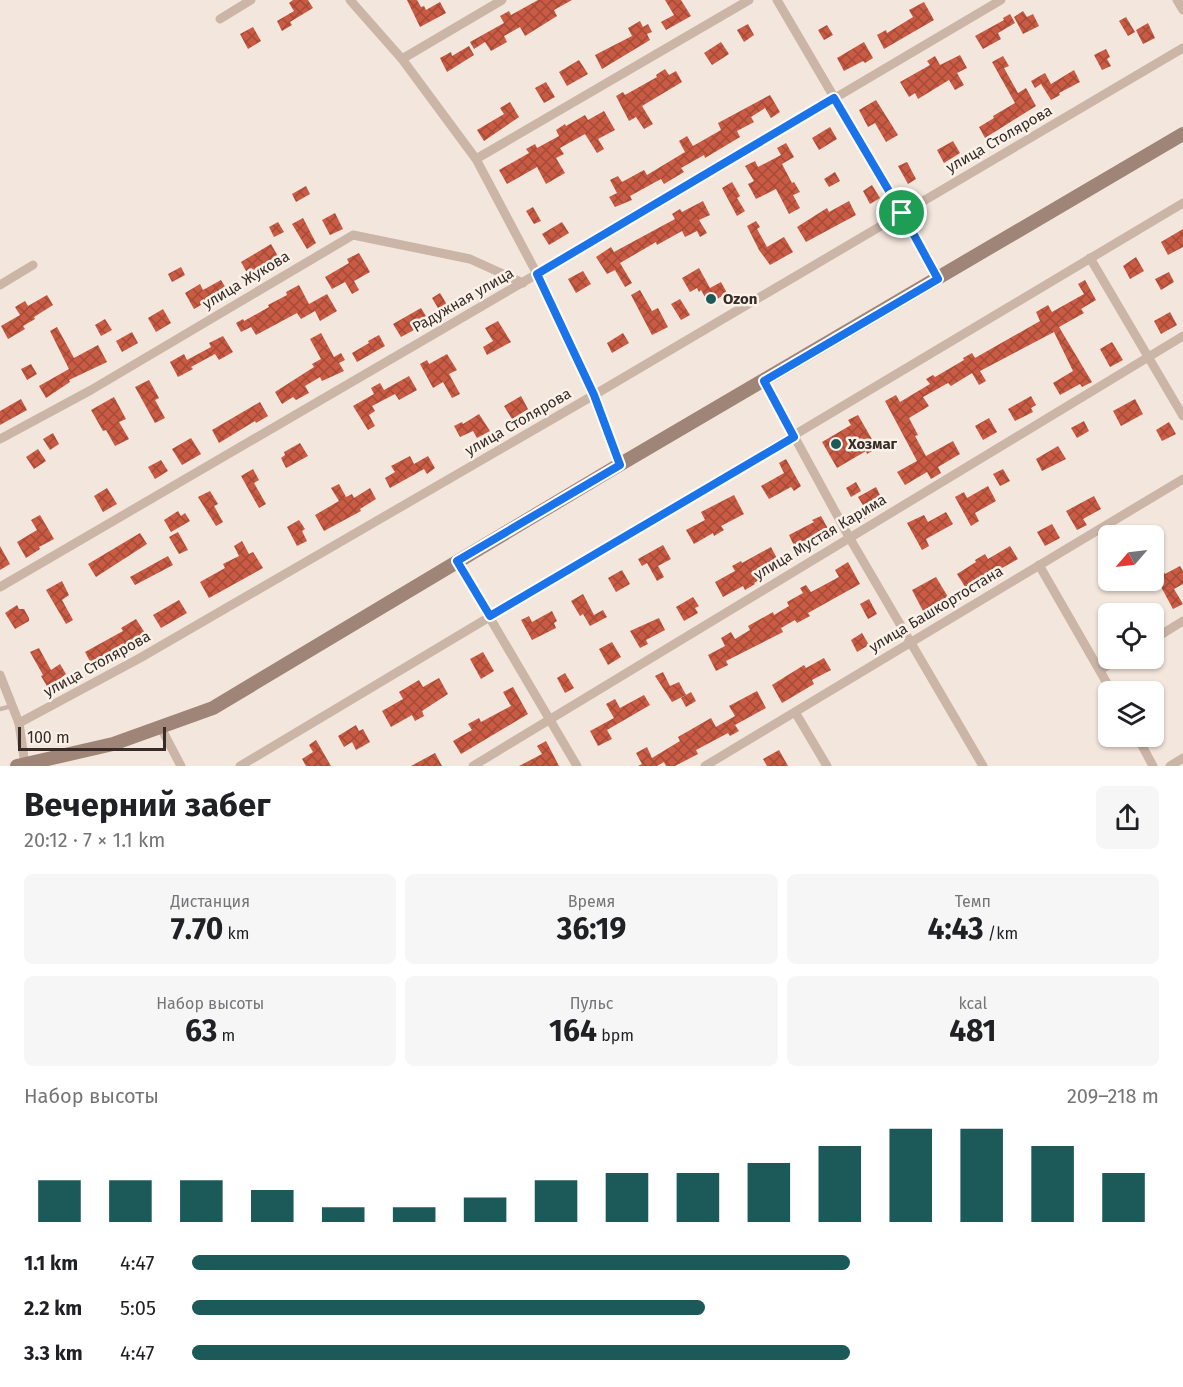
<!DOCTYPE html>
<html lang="ru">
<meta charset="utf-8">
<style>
:root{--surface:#fff;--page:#f6f6f6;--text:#202124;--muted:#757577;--accent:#1c5a5a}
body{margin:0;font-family:"Fira Sans",sans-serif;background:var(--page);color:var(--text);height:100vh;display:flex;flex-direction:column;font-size:22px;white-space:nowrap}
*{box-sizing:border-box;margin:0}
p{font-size:20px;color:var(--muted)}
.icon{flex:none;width:33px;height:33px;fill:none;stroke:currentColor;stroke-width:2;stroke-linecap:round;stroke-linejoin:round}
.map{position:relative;height:766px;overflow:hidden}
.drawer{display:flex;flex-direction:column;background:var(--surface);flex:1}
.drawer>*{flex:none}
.needle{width:39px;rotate:242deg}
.controls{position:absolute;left:1098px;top:525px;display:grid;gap:12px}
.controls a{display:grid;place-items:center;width:66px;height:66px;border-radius:9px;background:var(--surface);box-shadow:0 2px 4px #0004;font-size:30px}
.scale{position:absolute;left:18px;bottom:15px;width:148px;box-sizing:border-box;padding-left:6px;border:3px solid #372c28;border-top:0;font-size:16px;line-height:21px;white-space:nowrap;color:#372c28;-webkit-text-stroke:4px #faf1e8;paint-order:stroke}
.pin{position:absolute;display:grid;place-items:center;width:51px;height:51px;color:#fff;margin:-26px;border:3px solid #fff;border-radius:50%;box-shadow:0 2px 6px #0007}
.round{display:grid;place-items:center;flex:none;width:63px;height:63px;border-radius:9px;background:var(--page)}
.headline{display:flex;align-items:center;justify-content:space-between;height:102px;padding:0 24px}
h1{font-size:33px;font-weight:700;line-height:45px}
.figures{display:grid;grid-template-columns:repeat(3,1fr);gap:9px;height:102px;padding:6px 24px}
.figures div{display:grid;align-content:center;border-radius:9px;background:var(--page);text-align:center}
.figures b{font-size:30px;font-weight:700}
.figures small{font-size:16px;font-weight:400}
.figures p{font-size:16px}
.chart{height:168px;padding:12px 24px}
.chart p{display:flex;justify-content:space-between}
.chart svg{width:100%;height:108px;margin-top:6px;stroke:var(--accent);stroke-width:6}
ul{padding:0 24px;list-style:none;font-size:20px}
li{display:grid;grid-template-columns:96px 72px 1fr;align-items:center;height:45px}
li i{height:15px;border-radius:8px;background:var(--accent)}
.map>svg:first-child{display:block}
.building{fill:url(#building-cross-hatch)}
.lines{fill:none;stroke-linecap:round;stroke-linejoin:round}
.service{stroke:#cbb5a7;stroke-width:4.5}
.minor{stroke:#cbb5a7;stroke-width:9}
.secondary{stroke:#9f8478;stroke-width:14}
.route-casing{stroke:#fff;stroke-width:12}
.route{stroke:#1a73e8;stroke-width:8}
.poi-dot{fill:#1c5a5a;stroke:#faf1e8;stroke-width:2}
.labels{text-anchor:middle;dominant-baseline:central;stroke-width:5;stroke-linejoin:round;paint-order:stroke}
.street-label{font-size:15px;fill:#372c28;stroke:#faf1e8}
.poi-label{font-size:15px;font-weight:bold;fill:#372c28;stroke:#faf1e8;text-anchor:start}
</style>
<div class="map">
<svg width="1183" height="766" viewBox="0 0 1183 766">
<defs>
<pattern id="building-cross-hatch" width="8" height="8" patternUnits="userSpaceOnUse" patternTransform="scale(1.5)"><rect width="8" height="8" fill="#c95a43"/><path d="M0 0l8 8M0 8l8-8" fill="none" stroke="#a44b38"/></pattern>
</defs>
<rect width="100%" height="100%" fill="#f3e6dc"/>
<!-- building -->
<g class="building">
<polygon points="293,0 308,0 313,8 290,22 292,25 282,31 277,21 294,11 289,3"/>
<polygon points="407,0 417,0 421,7 424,6 426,10 440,2 446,13 420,27"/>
<polygon points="538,0 572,0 554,10 557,16 525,36 520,27 504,36 507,42 491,51 485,42 474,49 470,42 504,23 500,16 509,11 511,15"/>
<polygon points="665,0 681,0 691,16 666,30 661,22 674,15"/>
<polygon points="924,2 934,20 884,49 877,35 886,30 887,33 913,17 909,10"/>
<polygon points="1023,11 1027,17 1033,14 1039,26 1023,34 1014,17"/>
<polygon points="1010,14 1015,23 998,33 1001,39 983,49 975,36 1004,20 1003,18"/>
<polygon points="1126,17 1135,32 1128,36 1119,21"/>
<polygon points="640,21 643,27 648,24 652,32 647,34 650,40 602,69 595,55 632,36 628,28"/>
<polygon points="1148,23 1155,38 1143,44 1136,30"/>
<polygon points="748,24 754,35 744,42 737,30"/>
<polygon points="827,25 833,35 824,40 818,30"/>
<polygon points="253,27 261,41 248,49 240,34"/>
<polygon points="721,42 729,54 712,65 704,53"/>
<polygon points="864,42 873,58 865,63 863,61 844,71 837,58"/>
<polygon points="469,46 474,55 447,72 440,58 451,52 452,56"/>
<polygon points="1106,49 1110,57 1107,59 1111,66 1102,70 1094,55"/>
<polygon points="960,55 967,68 957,73 964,85 955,90 949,80 918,99 915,93 909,97 900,82 930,65 927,61 935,56 940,65"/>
<polygon points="1003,56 1009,66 1004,68 1018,93 1026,88 1036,106 985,138 979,127 994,118 993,116 1015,103 992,62"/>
<polygon points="579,60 588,74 567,86 559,72"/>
<polygon points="665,69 669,75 676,71 682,82 642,106 653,124 644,129 636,117 629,121 616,96 623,92 625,95 657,77 656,75"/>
<polygon points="1074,70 1080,82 1059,93 1060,95 1051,100 1041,84 1035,88 1031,81 1045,73 1051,84"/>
<polygon points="546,82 555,97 544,103 535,88"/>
<polygon points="770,95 780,112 771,118 765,108 751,117 754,122 737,131 740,137 705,158 704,155 681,168 684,172 664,184 661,179 630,196 632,200 615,207 609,197 617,193 610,180 618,176 622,182 644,170 647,175 685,152 679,141 687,136 693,146 721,130 718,123"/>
<polygon points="876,100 898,135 886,142 875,123 868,127 859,110"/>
<polygon points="510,102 519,117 484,141 477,130 504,114 500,108"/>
<polygon points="604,111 615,130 598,139 604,149 597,153 585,134 560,148 564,154 556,158 565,173 546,184 537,167 507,184 499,170 529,153 526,149 535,144 537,148 559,136 556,130 565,124 566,126 585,115 588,120"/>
<polygon points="830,127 837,139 819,150 812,138"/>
<polygon points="953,141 960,153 944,163 937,150"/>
<polygon points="786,143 794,157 782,164 792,183 794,182 800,192 793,195 800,208 789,214 776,189 756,199 748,184 754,181 745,166 755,161 758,167 781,155 777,148"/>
<polygon points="907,162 916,179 908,184 898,166"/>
<polygon points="835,172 840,181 829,187 824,179"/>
<polygon points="732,182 740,196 737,198 745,211 737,216 722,188"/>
<polygon points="872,185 880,198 870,204 863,191"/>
<polygon points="306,186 310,194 296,202 292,194"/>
<polygon points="703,201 710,215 699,220 707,233 700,237 697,231 685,237 682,231 657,245 656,242 620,263 632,283 625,287 615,270 607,274 596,257 611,247 614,252 675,219 672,214 680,209 682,212"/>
<polygon points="849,201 856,215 806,242 797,227 827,208 829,212"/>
<polygon points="533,207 541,221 534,224 526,211"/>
<polygon points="335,213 343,229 330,235 322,220"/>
<polygon points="303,218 316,243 307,249 292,224"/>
<polygon points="756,221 760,227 757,229 767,247 784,237 793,252 770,265 759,250 747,226"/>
<polygon points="278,222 284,232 274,237 269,227"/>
<polygon points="562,222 569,233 549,245 542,234"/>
<polygon points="1183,229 1183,247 1168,255 1161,242"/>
<polygon points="271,244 279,258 262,268 263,270 250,278 241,262"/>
<polygon points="359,253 370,272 354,281 359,290 352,294 345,282 332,289 325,277 349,263 347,259"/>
<polygon points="1136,257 1144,271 1130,279 1123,266"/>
<polygon points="181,267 185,275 172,282 168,274"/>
<polygon points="699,268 710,288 721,282 727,293 709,304 701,290 699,292 697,288 690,292 682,278"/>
<polygon points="583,271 591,284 576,293 568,279"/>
<polygon points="1169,272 1174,282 1161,290 1155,279"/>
<polygon points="221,280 227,290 194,309 185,293 200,284 203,290"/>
<polygon points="1085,280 1096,300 1081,309 1084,313 1059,327 1092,382 1082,387 1080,384 1060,395 1053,383 1073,371 1054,332 980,371 986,381 979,385 972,373 951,386 948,383 923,397 929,406 909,418 918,435 915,436 926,456 953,441 960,454 938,467 941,473 931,479 927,472 905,485 897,472 917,461 885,401 896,395 900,402 930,384 926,379 933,375 935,377 964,360 963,358 972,353 975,358 1040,321 1036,312 1048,305 1052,312 1084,294 1078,284"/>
<polygon points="299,285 309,304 327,294 337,311 320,321 315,311 301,319 297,313 256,335 251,327 241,332 236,323 243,319 244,321 269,307 268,305 287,295 286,292"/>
<polygon points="640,290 652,311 658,308 668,327 652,335 631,295"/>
<polygon points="440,293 449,308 441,313 432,298"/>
<polygon points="47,295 53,305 34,317 35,319 23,326 25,329 8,339 1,326 20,315 15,307 25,301 28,306"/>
<polygon points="680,299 690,315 681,320 671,304"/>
<polygon points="421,308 426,316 422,318 425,324 401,337 393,324"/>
<polygon points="163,309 171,323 156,332 148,318"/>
<polygon points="1170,312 1177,325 1161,334 1154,321"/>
<polygon points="105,319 112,330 101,336 95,325"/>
<polygon points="498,321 511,342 487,355 483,347 493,341 485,328"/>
<polygon points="57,327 74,358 98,345 107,362 69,380 70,382 46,398 39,386 69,369 50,331"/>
<polygon points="132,332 138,343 122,352 116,341"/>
<polygon points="321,333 334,357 341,353 345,360 339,363 344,371 322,381 320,377 305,386 309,393 296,400 293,397 282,404 275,392 314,367 312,364 321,359 310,339"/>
<polygon points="623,333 629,343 612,353 607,343"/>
<polygon points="379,335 385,346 357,362 352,353 369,343 368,341"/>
<polygon points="223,336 233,352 219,360 215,354 191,367 193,369 178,377 170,362 184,354 187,360 211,347 209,343"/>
<polygon points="1112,342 1123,360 1110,367 1100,349"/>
<polygon points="447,354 457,370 449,374 460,394 452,398 443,382 433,388 420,364 427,360 429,364"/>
<polygon points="31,364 37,374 27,380 21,369"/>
<polygon points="409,376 417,390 399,400 395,394 372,406 375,411 369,415 375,426 368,430 353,406 374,394 371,388 380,383 384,390"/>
<polygon points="149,380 159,398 155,400 165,418 155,423 135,387"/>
<polygon points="521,396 528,409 512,419 504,406"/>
<polygon points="1031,396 1036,405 1031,408 1033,412 1015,421 1008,409"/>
<polygon points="114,397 126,419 119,422 129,439 115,446 106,430 103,431 91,410"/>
<polygon points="21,399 27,410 0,425 0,411"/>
<polygon points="1135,399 1143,414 1121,426 1113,411"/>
<polygon points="260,402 268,416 256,423 255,421 219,443 212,430"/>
<polygon points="479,414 490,431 477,438 473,431 460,437 454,426 462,422 463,424"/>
<polygon points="858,415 877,448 867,454 866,451 837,468 822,442 851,425 848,420"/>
<polygon points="989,418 997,432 983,440 975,426"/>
<polygon points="1084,421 1089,431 1077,438 1071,428"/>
<polygon points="1169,422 1176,434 1162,441 1156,430"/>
<polygon points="53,433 59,444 50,450 43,439"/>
<polygon points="191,438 201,454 182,465 172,449"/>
<polygon points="300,443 308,456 286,468 281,458 285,455 284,452"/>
<polygon points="1058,446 1066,459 1042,471 1036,459"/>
<polygon points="38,449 46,461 34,469 26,457"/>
<polygon points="410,456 414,464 428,456 435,468 427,474 424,469 390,488 385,478 395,472 391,466"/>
<polygon points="786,459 801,486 794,491 791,487 769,499 761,486 784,473 779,463"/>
<polygon points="161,460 168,471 155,479 148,467"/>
<polygon points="253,469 259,480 254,483 266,504 259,508 241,476"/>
<polygon points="1003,469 1010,481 1000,486 993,474"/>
<polygon points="856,482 861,491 851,497 846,488"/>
<polygon points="339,484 346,497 352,494 354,498 370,488 376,499 360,509 361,511 324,531 315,515 339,501 331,488"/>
<polygon points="988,486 996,501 975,513 979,521 971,526 955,497 964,492 967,498"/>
<polygon points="876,487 883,501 867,509 871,515 864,519 859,510 864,507 858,497"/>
<polygon points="107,488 117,504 103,512 94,496"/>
<polygon points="210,491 218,504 214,506 223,522 216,526 198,497"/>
<polygon points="734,495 744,514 721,526 724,530 714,536 713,533 694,544 686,530 705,520 701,512"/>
<polygon points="1094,496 1101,509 1083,519 1087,525 1077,530 1066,511"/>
<polygon points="178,511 181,516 185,513 190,521 171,532 164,520"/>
<polygon points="946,512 953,524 926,539 929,546 922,550 907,523 924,515 928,522"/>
<polygon points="40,515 54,539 39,547 40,549 26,558 17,542 37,530 31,520"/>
<polygon points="821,516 832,536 797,552 789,535 814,522 812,520"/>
<polygon points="299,520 305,529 302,531 307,541 297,546 287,527"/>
<polygon points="1052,524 1060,538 1045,546 1037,532"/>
<polygon points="178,532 188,550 179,554 169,537"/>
<polygon points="140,533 147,544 96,577 88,564"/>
<polygon points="242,541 249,554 253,552 263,568 209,598 200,582 225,568 223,564 239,556 234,546"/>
<polygon points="663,545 671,559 658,566 664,577 657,581 647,563 642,566 638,559"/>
<polygon points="0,546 10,564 0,570"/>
<polygon points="1010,546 1018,559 995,572 996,575 967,590 957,574 976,562 975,560 985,554 988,559"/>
<polygon points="771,547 782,568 754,583 755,584 745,590 743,586 723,597 715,582 735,571 732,566 741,561 742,563"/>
<polygon points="1154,554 1165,574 1180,566 1183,571 1183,584 1174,589 1183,604 1173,609 1154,574"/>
<polygon points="168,556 173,565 135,585 130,577"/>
<polygon points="848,562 860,584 808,613 810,616 797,623 795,620 781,628 783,632 726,661 728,665 716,671 708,655 725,646 721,638 731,632 735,639 750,630 748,626 773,612 774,615 789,606 787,602 803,593 800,588 806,585 811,592 839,577 835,570"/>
<polygon points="622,570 630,584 616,592 608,578"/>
<polygon points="936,577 948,597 923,611 912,590"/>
<polygon points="62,581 69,595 62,600 73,620 66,624 46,590"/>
<polygon points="583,594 594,615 603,610 607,617 590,626 583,614 580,616 571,601"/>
<polygon points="693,597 699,606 695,608 698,613 684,621 676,607"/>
<polygon points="869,599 877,614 868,619 860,604"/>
<polygon points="179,600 187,613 161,628 153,615"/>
<polygon points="17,605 19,609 24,609 29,618 29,621 15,629 5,613"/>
<polygon points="552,611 557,621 554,623 556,628 532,640 521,620 529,616 532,622"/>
<polygon points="659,618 665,630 646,640 648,644 640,648 630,631"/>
<polygon points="136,619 145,633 141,636 142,639 93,667 85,652 123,631 121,628"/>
<polygon points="862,633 869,645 857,652 851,640"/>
<polygon points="612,642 621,657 608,665 599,649"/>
<polygon points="39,648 51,670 60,664 66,674 62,677 66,683 51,693 41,676 43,675 30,652"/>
<polygon points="483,652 494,671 481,679 470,659"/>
<polygon points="824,658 831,670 812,680 814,684 782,703 772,685 804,665 806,668"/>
<polygon points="663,672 670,686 679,682 686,695 672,702 655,676"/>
<polygon points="565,673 574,688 565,693 557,678"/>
<polygon points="439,678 448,694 422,711 424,716 415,721 412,715 391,727 382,711 403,699 399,692 419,680 423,687"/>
<polygon points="513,687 528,714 461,754 453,741 472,730 468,724 479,718 481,722 511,706 503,692"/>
<polygon points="757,691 766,708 735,725 739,731 730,736 728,733 696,750 698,754 675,766 666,766 664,762 657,766 638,766 642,764 636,753 647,747 652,758 680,741 678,737 711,718 716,727 735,716 729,706"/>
<polygon points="691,692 696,701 686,707 681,698"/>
<polygon points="644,695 650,705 607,730 612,739 598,746 590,731 614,718 606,704 615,699 620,708"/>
<polygon points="356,725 359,731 363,729 370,742 356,750 352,742 344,747 338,736"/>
<polygon points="316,740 331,766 306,766 302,759 313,752 309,745"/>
<polygon points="546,741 559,766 519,766 542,754 537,746"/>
<polygon points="779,750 788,766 767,766 763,759"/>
<polygon points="435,753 442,766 411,766"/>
</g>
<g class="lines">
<!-- service -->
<polyline class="service" points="0,709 12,706"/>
<!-- minor -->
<g class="minor">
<polyline points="350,0 402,59 476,159 537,274 594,395 619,465"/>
<polyline points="777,0 902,213 938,279"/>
<polyline points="1177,0 1183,10"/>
<polyline points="220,19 251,0"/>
<polyline points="402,59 502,0"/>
<polyline points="476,159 749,0"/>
<polyline points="1090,258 1183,416"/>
<polyline points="0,285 33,265"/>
<polyline points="764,381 849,537 983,766"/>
<polyline points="0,439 91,390 353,235 470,259 523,283"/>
<polyline points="457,562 577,766"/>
<polyline points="1039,565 1112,692"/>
<polyline points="0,587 537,274 1001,0"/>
<polyline points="1154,639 1183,621"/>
<polyline points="1100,670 1120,658"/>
<polyline points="0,675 19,723 25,765"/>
<polyline points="795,712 827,766"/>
<polyline points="19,723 140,658 594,395 1183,48"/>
<polyline points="160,726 181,766"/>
<polyline points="1137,736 1153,766"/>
<polyline points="240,766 1183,203"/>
<polyline points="473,766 1183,336"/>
<polyline points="705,766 1183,479"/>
<polyline points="1170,766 1183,758"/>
</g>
<!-- secondary -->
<polyline class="secondary" points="17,766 113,744 213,708 619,465 1183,134"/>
</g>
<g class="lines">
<!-- route casing -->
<g class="route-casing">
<polygon id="route" points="834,98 902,213 938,279 764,381 794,437 490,616 457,561 620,465 594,395 537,274"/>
</g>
<!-- route -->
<use href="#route" class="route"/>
</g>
<!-- markers -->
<g class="poi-dot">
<circle cx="711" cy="299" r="6"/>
<circle cx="836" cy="444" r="6"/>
</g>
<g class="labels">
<!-- street labels -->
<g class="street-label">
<text transform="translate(999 139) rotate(-30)">улица Столярова</text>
<text transform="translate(246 280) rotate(-31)">улица Жукова</text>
<text transform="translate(463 300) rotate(-30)">Радужная улица</text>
<text transform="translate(518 422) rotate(-30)">улица Столярова</text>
<text transform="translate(820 537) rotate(-31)">улица Мустая Карима</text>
<text transform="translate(936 609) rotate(-31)">улица Башкортостана</text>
<text transform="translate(97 664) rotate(-29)">улица Столярова</text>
</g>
<!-- poi labels -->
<g class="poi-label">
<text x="723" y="299">Ozon</text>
<text x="848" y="444">Хозмаг</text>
</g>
</g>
</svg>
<div class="controls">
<a><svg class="needle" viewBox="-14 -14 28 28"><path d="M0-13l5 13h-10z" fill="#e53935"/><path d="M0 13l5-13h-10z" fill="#757577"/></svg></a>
<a><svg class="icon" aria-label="locate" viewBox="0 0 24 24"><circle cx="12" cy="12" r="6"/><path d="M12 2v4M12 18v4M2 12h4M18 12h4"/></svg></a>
<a><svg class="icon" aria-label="layers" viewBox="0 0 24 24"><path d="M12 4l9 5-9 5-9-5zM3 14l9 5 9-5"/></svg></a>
</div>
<div class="scale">100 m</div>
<div class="pin" style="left:902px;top:213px;background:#1e9e55"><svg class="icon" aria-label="arrive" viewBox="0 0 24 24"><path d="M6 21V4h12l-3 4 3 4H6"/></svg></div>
</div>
<section class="drawer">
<div class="headline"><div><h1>Вечерний забег</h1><p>20:12 · 7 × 1.1 km</p></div><a class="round"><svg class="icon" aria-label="share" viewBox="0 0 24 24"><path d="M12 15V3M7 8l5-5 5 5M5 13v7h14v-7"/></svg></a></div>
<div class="figures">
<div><p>Дистанция</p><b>7.70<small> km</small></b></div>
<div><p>Время</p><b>36:19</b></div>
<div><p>Темп</p><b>4:43<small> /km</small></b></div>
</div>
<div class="figures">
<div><p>Набор высоты</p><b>63<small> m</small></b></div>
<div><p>Пульс</p><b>164<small> bpm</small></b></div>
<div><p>kcal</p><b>481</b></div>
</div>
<div class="chart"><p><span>Набор высоты</span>209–218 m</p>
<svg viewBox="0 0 160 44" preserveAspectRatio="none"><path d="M5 44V27M15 44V27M25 44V27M35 44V31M45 44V38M55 44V38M65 44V34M75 44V27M85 44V24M95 44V24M105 44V20M115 44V13M125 44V6M135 44V6M145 44V13M155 44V24"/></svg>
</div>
<ul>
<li><b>1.1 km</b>4:47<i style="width:68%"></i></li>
<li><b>2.2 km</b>5:05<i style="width:53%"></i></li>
<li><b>3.3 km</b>4:47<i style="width:68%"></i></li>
</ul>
</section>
